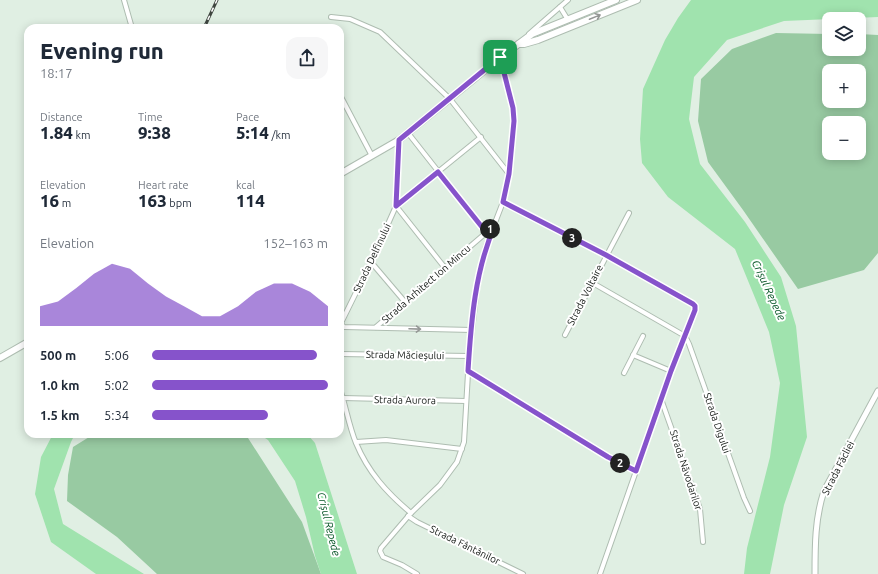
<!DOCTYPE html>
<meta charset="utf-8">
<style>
:root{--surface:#fff;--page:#f6f6f7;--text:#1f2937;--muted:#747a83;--accent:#8653cb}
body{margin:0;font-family:Ubuntu,sans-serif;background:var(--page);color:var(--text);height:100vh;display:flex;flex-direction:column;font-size:15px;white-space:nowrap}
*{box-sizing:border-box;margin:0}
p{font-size:13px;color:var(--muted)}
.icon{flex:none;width:22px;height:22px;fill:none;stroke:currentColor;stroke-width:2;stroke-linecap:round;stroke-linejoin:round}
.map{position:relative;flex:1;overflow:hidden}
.panel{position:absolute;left:24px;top:24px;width:320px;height:414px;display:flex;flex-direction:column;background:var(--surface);border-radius:12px;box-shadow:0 2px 10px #0003}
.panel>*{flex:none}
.controls{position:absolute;left:822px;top:12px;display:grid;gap:8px}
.controls a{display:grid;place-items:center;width:44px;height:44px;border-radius:8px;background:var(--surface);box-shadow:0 2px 10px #0003;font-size:20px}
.pin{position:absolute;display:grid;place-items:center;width:34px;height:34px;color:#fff;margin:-17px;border-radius:8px;box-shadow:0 2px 6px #0006}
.km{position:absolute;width:20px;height:20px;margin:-10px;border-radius:50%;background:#222;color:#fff;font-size:11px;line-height:20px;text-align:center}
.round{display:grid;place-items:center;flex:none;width:42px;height:42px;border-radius:12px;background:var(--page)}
.headline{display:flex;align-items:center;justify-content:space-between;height:68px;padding:0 16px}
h1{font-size:22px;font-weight:800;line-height:30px}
.stats{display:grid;grid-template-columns:repeat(3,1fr);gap:6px;height:68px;padding:4px 16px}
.stats div{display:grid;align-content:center}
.stats b{font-size:17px;font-weight:800}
.stats small{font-size:11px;font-weight:400}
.stats p{font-size:11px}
.chart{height:112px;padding:8px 16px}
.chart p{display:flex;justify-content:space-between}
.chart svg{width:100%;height:72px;margin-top:4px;fill:var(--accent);opacity:.7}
ul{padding:0 16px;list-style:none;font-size:13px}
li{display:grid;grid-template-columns:64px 48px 1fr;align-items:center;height:30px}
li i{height:10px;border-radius:5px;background:var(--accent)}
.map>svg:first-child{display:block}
.green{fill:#98caa2;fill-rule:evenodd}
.water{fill:#a0e3ae}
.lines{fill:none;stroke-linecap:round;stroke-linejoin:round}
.minor-casing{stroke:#aebdb1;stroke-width:6}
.tertiary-casing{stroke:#aebdb1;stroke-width:7}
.primary-casing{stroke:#aebdb1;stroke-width:8}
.minor{stroke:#fff;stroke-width:4}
.tertiary{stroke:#fff;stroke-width:5}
.primary{stroke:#fff;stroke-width:6}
.rail-casing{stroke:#3f4640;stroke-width:3}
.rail{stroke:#fff;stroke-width:1.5;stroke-dasharray:4.5;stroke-linecap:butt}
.oneway{stroke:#949795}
.route-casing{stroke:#fff;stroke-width:8}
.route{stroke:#8653cb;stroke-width:5}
.labels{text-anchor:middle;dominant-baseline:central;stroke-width:4;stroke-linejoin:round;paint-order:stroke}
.street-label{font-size:10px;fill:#121713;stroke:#fff}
.water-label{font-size:11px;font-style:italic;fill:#055425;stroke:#fff}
</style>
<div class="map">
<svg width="878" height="574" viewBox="0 0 878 574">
<rect width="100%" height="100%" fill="#e0efe3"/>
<!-- green -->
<g class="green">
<path d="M776,33L829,34V49H859V34L878,35V253L864,270L798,289L743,210L708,162L698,121L701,79L732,49ZM829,71H859V101H829ZM829,123H859V153H829Z"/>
<polygon points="94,434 241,434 248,438 302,522 321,574 157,574 117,537 67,501 68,475 73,447"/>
</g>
<!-- water -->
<g class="water">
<polygon points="691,0 878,0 878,17 784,21 727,40 694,77 689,119 700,164 745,222 781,277 796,326 807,437 784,505 770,574 744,574 747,548 770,457 780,383 769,332 735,249 668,197 642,163 640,139 643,89 665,40 678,18"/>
<polygon points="53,434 75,434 71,442 54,489 63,524 144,574 96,574 51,542 35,494 41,457"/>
<polygon points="259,434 307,434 315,443 357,574 321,574 315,556 306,517 295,481 268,440"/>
</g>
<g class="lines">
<!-- minor casing -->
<g class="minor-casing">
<g id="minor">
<polyline points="124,0 132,28"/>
<polyline points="560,7 568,20"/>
<polyline points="331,17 350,19 380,32 450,99 509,174"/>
<polyline points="529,34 568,0"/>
<polyline points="340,95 372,156"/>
<polyline points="408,133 486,232"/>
<polyline points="399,140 396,206 371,262 341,323 342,325 344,327 472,330"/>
<polyline points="503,202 606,255 695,306 695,310 671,371 600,574"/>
<polyline points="396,206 481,137"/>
<polyline points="396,206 445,268"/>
<polyline points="371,262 405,302"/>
<polyline points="591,282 685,336 689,344 744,498 750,511"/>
<polyline points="376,327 494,226"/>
<polyline points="565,335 629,213"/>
<polyline points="340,354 469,356"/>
<polyline points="633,355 671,371"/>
<polyline points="468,371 608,457 636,471"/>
<polyline points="624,373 643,336"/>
<path d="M340,389C346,407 349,426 356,443C368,472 387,493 411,513"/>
<polyline points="343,398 466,401"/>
<polyline points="661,399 700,509 703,542"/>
<polyline points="356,442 386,440 462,449"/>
<polyline points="408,516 417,522 523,574"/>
<polyline points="417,574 402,565 383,557 380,551 381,548 411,513 440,485 457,462 464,442 469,356 477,288 486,246 503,202 509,174 514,121 513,108 501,57"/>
</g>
</g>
<!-- tertiary casing -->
<g class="tertiary-casing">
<path id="tertiary" d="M815,574C815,546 815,518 824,491L878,391"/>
</g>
<!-- primary casing -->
<g class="primary-casing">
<g id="primary">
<polyline points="519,44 524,44 538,40 637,0"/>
<polyline points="340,174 399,140 501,57 532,34 616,0"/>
<polyline points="0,358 28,342"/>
</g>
</g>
<!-- minor -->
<use href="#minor" class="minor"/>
<!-- tertiary -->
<use href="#tertiary" class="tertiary"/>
<!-- primary -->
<use href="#primary" class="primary"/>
<!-- rail casing -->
<g class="rail-casing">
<polyline id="rail" points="204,28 217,0"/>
</g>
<!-- rail -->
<use href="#rail" class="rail"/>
</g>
<!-- one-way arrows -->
<defs><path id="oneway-shaft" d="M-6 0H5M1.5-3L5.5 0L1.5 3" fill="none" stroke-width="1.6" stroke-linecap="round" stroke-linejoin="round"/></defs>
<g class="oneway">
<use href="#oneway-shaft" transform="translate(595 17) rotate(-22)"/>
<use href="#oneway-shaft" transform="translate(415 329) rotate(2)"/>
</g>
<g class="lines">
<!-- route casing -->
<g class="route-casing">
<path id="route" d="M500,57L513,108L514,121L509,174L503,202L606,255L693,304L695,306V310L671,371L636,471L608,457L468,371C471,322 475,270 495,225L486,232L438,172L396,206L399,140Z"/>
</g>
<!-- route -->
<use href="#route" class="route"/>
</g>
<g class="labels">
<!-- street labels -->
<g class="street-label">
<text transform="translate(372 258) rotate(-65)">Strada Delfinului</text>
<text transform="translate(426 284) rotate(-41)">Strada Arhitect Ion Mincu</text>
<text transform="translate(585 295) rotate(-63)">Strada Voltaire</text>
<text transform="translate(405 355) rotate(1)">Strada Măcieșului</text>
<text transform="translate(405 400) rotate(1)">Strada Aurora</text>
<text transform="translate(717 423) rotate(71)">Strada Digului</text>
<text transform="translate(838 468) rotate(-63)">Strada Făcliei</text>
<text transform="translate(686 470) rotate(72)">Strada Năvodarilor</text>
<text transform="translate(465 545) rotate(26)">Strada Fântânilor</text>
</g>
<!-- water labels -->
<g class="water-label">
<text transform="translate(769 290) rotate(65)">Crișul Repede</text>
<text transform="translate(329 524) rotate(76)">Crișul Repede</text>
</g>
</g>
</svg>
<div class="controls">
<a><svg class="icon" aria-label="layers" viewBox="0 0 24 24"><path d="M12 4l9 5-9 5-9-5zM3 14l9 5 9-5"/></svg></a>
<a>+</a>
<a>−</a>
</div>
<div class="pin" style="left:500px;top:57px;background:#1e9e55"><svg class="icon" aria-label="arrive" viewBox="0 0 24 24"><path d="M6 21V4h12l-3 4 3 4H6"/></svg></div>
<b class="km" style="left:490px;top:229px">1</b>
<b class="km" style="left:620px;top:463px">2</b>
<b class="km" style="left:572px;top:238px">3</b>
<section class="panel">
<div class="headline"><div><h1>Evening run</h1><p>18:17</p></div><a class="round"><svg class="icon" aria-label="share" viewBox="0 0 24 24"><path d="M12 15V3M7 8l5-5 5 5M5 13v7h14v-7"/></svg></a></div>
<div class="stats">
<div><p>Distance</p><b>1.84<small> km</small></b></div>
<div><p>Time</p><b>9:38</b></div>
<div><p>Pace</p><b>5:14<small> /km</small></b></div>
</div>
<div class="stats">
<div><p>Elevation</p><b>16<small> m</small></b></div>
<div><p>Heart rate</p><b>163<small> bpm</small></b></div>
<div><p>kcal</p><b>114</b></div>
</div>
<div class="chart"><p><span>Elevation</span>152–163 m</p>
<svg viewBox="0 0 160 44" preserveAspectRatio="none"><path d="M0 44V32L10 29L20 21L30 12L40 6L50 9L60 18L70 26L80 32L90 38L100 38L110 32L120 23L130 18L140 18L150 23L160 32V44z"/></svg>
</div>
<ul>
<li><b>500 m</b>5:06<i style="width:94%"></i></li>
<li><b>1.0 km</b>5:02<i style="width:100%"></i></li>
<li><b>1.5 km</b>5:34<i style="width:66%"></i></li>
</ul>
</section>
</div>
